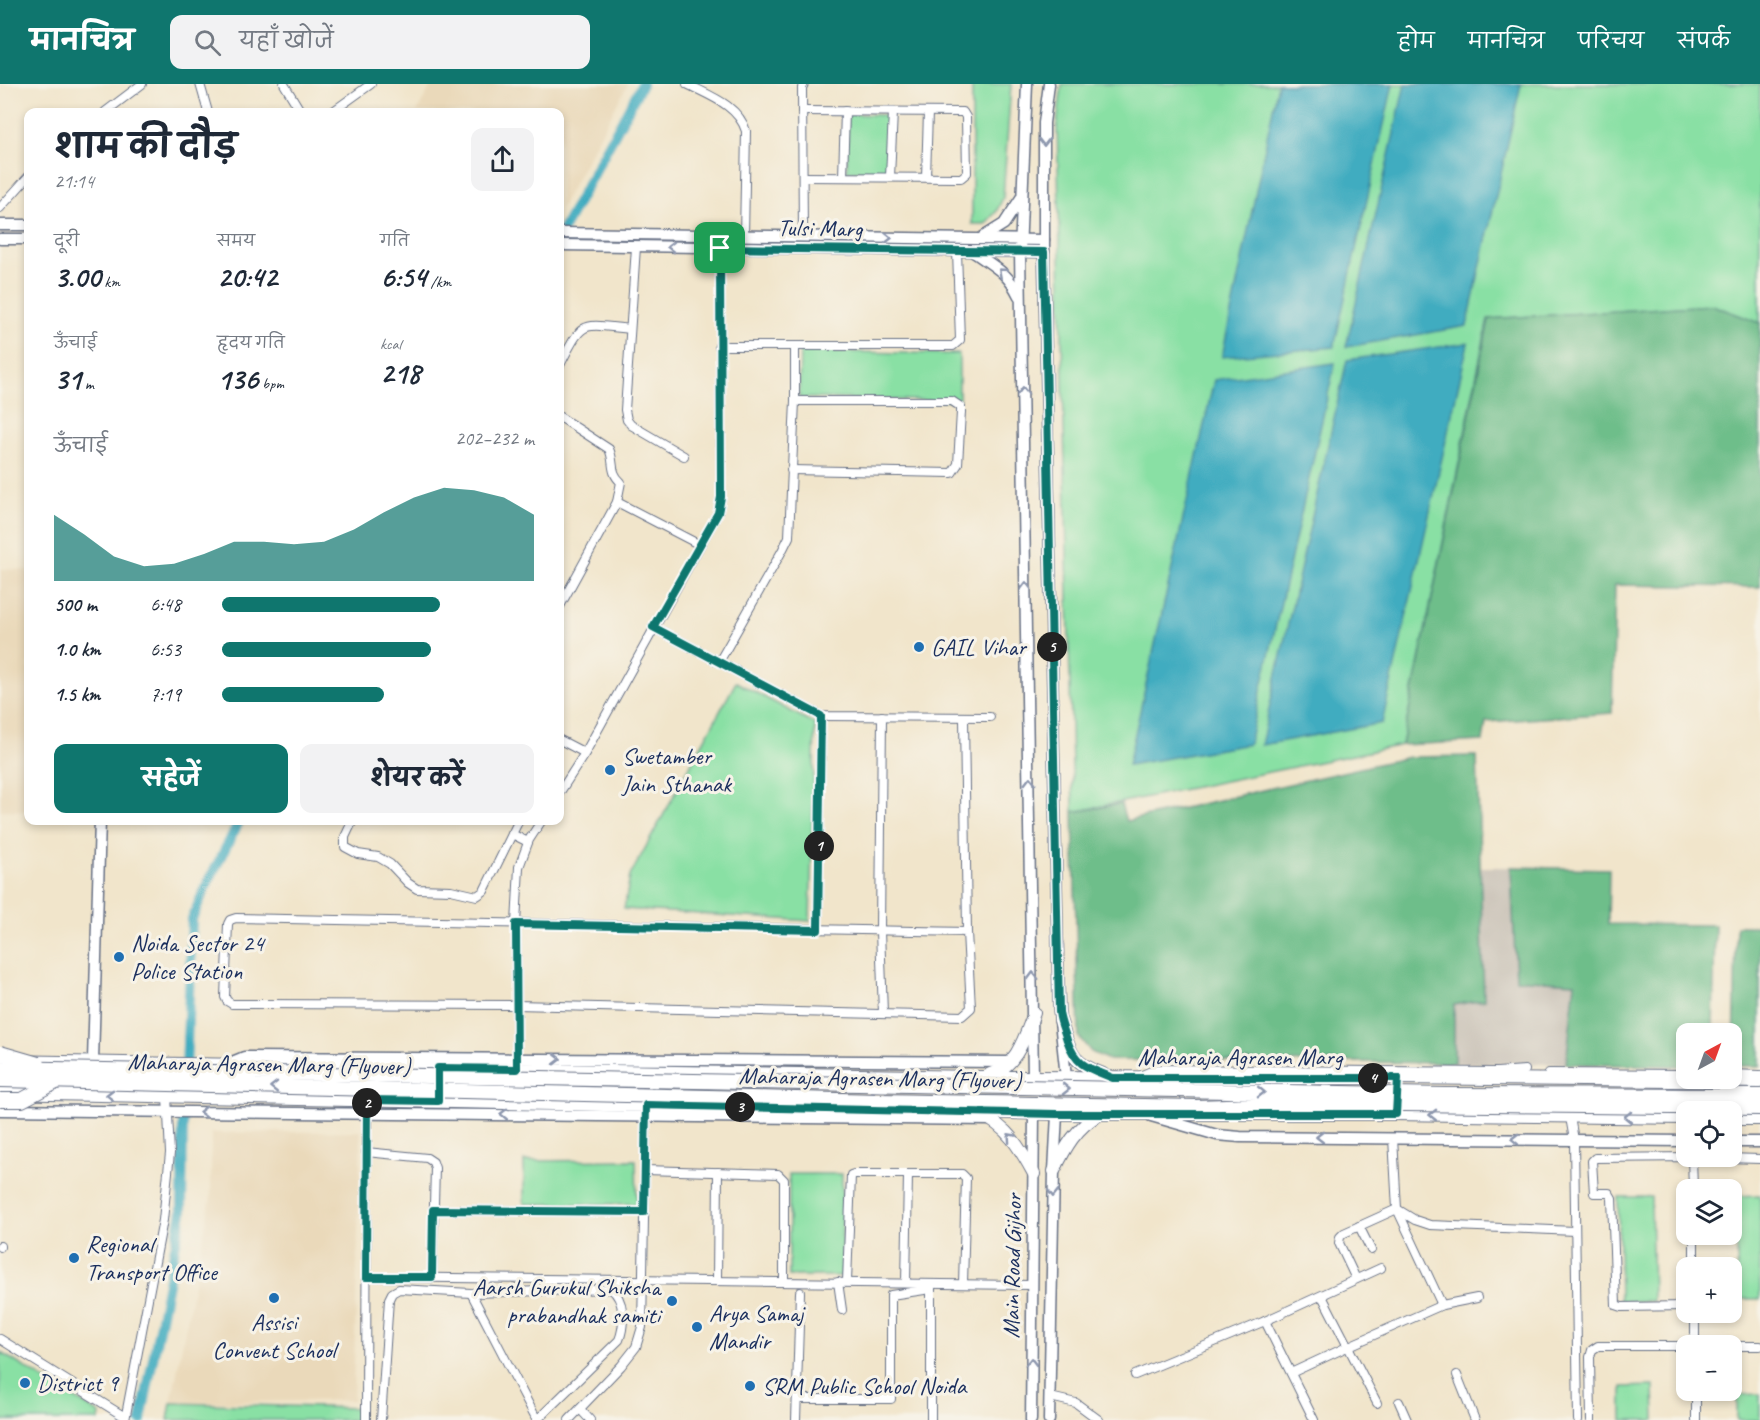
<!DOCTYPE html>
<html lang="hi">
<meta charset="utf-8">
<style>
:root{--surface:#fff;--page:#f2f2f3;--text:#1f2937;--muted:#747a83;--accent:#0f766e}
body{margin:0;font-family:Caveat,"Playpen Sans Deva",sans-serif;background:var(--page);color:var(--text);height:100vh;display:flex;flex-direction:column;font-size:22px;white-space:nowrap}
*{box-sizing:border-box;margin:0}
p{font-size:20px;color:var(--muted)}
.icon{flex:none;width:33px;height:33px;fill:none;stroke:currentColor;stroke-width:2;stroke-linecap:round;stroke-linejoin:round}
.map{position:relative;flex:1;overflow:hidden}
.panel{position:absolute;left:24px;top:24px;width:540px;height:717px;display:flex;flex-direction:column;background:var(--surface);border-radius:12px;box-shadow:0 3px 9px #0003}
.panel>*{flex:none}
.needle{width:39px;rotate:41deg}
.tools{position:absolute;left:1676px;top:939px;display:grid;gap:12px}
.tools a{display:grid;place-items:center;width:66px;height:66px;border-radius:12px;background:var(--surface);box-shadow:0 3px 9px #0003;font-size:30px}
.pin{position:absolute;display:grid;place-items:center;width:51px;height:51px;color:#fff;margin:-26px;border-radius:12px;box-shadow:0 3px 9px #0006}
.km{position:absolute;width:30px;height:30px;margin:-15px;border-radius:50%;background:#222;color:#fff;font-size:16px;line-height:30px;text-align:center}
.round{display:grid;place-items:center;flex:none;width:63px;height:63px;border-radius:12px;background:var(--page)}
.summary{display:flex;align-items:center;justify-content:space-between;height:102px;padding:0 30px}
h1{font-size:33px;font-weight:700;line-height:45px}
.stats{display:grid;grid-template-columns:repeat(3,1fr);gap:9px;height:102px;padding:6px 30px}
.stats div{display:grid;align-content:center}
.stats b{font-size:30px;font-weight:700}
.stats small{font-size:16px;font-weight:400}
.stats p{font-size:16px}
.chart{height:168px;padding:12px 30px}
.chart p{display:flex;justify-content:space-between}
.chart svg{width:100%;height:108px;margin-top:6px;fill:var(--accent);opacity:.7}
.button{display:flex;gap:12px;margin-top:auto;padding:12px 30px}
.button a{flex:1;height:69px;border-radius:12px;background:var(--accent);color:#fff;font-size:24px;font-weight:700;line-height:69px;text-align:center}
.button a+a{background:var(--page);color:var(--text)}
ul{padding:0 30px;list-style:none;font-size:20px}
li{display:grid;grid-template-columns:96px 72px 1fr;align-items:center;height:45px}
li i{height:15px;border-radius:8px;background:var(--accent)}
header{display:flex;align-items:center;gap:36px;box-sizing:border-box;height:84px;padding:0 30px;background:var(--accent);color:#fff}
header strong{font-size:28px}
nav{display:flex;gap:33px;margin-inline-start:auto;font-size:21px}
.search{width:420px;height:54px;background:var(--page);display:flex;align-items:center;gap:15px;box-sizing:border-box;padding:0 21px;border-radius:12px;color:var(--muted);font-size:22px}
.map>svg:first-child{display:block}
.built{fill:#ead9ba}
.industrial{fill:#cac3b8}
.green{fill:#89e0a4;stroke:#528881;stroke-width:1.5}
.forest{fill:#6ebe8a;stroke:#447674;stroke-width:1.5}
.water{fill:#41acc0;stroke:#2e6e8f;stroke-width:1.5}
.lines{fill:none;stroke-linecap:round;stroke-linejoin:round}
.canal{stroke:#41acc0;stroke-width:10}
.minor-casing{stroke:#666f84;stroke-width:10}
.tertiary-casing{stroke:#666f84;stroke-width:13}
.secondary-casing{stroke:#666f84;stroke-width:14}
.minor{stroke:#fff;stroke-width:8}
.tertiary{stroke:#fff;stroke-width:10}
.secondary{stroke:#fff;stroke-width:12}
.primary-bridge-casing{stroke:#666f84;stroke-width:16;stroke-linecap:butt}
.primary-bridge{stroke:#fff;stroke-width:14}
.oneway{stroke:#8d97ae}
.route-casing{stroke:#fff;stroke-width:12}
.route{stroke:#0f766e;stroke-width:8}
.poi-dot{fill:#1f6fb2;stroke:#f7f3e8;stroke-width:2}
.labels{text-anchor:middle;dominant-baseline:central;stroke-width:6;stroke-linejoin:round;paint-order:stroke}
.street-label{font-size:24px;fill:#1b2f5e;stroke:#f7f3e8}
.poi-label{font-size:24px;fill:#1b2f5e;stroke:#f7f3e8;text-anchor:start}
</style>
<header>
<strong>मानचित्र</strong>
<div class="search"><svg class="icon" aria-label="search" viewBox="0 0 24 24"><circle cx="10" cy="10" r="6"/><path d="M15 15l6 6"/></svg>यहाँ खोजें</div>
<nav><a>होम</a><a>मानचित्र</a><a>परिचय</a><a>संपर्क</a></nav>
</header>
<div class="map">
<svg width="1760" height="1336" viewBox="0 0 1760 1336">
<rect width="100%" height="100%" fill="#f7f3e8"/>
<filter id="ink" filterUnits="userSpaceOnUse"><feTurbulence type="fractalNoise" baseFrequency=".0167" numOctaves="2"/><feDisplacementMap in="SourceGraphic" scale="12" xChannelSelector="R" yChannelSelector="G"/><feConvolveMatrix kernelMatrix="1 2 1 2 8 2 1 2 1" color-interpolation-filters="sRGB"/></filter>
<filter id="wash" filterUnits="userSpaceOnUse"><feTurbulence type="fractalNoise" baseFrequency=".008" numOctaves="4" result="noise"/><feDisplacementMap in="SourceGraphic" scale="24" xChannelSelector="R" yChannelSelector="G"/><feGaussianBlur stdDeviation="1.35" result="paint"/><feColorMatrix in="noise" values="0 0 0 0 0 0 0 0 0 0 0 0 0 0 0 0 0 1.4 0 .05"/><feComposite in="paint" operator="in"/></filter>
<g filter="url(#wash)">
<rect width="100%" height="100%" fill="#f1e5cb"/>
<!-- built -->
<g class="built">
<polygon points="432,0 628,0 560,125 560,28 417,28"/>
<polygon points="0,485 28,486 28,727 0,726"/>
<polygon points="361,1047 353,1316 171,1319 211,1113 211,1049"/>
</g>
<!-- industrial -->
<polygon class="industrial" points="1481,783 1511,783 1516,894 1575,899 1566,980 1454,979 1454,921 1484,915"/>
<!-- green -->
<g class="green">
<polygon points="972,0 1011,0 1003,114 996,128 985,140 972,140"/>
<polygon points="1062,0 1760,0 1760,239 1712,221 1488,235 1402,661 1073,728 1057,40"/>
<polygon points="848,30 888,31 887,88 847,87"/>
<polygon points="800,267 959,270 959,317 799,314"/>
<polygon points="736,598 815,640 810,837 624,825 630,792"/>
<polygon points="636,1076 637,1120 524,1120 524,1077"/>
<rect x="789" y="1090" width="53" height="102"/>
<polygon points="1760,1111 1760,1215 1738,1215 1736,1112"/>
<polygon points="1618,1113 1651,1113 1653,1217 1620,1217"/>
<polygon points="0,1268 100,1330 99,1336 0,1336"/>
<polygon points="1654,1302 1655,1336 1622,1336 1622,1303"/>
<polygon points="1760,1310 1760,1336 1737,1336 1737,1311"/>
<polygon points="171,1319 357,1324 357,1336 168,1336"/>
</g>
<!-- forest -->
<g class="forest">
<polygon points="1712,221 1760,239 1760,503 1615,501 1612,629 1486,638 1483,657 1402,661 1489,235"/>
<polygon points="1477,672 1484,916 1454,921 1454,979 1109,976 1091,968 1079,953 1073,728 1121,720 1126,737 1409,673"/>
<polygon points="1511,783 1609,785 1608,840 1715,841 1713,949 1686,950 1686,982 1566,980 1575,899 1516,895"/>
<polygon points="1736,842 1760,842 1760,982 1734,982"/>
</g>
<!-- water -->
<g class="water">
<polygon points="1278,0 1393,0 1334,263 1222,273"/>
<polygon points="1405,0 1521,0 1467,242 1346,263"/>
<polygon points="1468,259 1382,639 1261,661 1347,276"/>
<polygon points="1335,279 1249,660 1128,681 1214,296"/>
</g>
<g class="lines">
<!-- canal -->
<g class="canal">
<polyline points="560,151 642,0"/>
<polyline points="186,986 192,835 205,804 240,736"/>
<polyline points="141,1336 182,1128 183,1033"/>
</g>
</g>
</g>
<g filter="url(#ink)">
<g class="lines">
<!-- minor casing -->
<g class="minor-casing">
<g id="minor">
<polyline points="200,0 208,28"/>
<polyline points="284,0 301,28"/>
<path d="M687,0C710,12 738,21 746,47L744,152"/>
<polyline points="802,27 963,28 966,33 967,89 961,94 803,93"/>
<polyline points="105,28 142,0"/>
<polyline points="332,28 371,0"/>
<polyline points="843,93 845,27"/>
<polyline points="890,93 893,28"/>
<polyline points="926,93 928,28"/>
<polyline points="0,124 28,93"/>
<polyline points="803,152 802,4 804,0"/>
<polyline points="636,163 625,326 627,336 631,341 684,372"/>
<polyline points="719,262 953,262 960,256 957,167"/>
<path d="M560,281C584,235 580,240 630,245"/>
<path d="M560,333L609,365C615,377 609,388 621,398L617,418"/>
<polyline points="791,386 952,389 958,380 961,328 961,323 952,317 795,317"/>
<polyline points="560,522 617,418 700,461"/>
<polyline points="653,543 821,632 990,633"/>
<polyline points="719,578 782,467 789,453 795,317 795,262"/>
<polyline points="882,632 880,847 883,929"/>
<polyline points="964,634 967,848 971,924 962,932 516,921 232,920 227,917 225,913 228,840 230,836 236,834 967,848"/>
<polyline points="560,656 585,669"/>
<polyline points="560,708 585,669 718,429 721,413 720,164"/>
<polyline points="353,736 345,753 345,763 358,770 378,773 390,780 408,799 417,805 451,806 477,812 484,807 519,736"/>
<polyline points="512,750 528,758"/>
<polyline points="818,846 821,632"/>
<polyline points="517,979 516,840 519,783 529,756 542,736"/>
<polyline points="1549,989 1686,990"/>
<polyline points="1731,990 1760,991"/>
<polyline points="1142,991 1156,985 1497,988 1525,986"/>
<polyline points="1570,1033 1574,1056 1578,1336"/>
<polyline points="1393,1054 1397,1125 1442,1221"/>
<polyline points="366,1068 427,1074 433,1078 435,1084 432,1193"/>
<polyline points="1692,1072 1693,1106"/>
<polyline points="645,1086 778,1090 784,1096 784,1197"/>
<polyline points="433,1126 644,1128"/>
<polyline points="1359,1142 1371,1166"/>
<polyline points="1694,1150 1694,1184"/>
<polyline points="0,1162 0,1163"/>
<polyline points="366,1193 1033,1201"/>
<polyline points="1356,1195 1339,1159 1340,1153 1344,1149 1397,1125 1415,1136 1430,1141 1575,1147"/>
<polyline points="717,1196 718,1088"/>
<polyline points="838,1198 842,1226"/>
<polyline points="847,1198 851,1091 854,1090 962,1090 966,1094 963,1200"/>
<polyline points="906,1199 908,1091"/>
<polyline points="471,1209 537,1336"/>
<polyline points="1322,1212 1377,1319"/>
<polyline points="1686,1222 1622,1223 1616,1221 1612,1114 1609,1109 1594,1109 1592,1077 1595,1074 1692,1073 1760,1075"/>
<polyline points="1695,1228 1695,1262"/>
<polyline points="0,1255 125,1333"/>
<polyline points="1731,1262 1760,1262"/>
<polyline points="1291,1289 1349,1262 1442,1221 1477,1214"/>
<polyline points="1135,1291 1265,1237"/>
<polyline points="1457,1291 1475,1336"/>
<polyline points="1696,1306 1696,1336"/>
<polyline points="1050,1313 1076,1319 1099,1336"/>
<polyline points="797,1315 891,1315 891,1211 931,1205"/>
<polyline points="1399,1318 1407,1336"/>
<polyline points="580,1325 590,1336"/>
<polyline points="125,1336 163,1136 170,1069 167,1012"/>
<polyline points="366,1336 367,1016"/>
<path d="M381,1336L389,1215L392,1209L399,1205L471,1209L611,1205C625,1215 625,1241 619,1256L537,1336"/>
<polyline points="569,1336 621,1282 636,1263 642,1243 646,1027"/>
<polyline points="796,1336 800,1208"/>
<polyline points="931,1336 931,1200"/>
<polyline points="1314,1336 1265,1237 1381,1184"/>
<polyline points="1591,1336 1590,1273 1592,1266 1598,1262 1686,1262"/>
</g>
</g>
<!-- tertiary casing -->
<g class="tertiary-casing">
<g id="tertiary">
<polyline points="1027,0 1020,168 1033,993"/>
<polyline points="1049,0 1044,39 1044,177 1059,928 1066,993"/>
<polyline points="0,141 28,141"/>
<polyline points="560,149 1044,156"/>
<polyline points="983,153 1004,140 1021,114"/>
<polyline points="0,155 28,155"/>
<polyline points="560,161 1044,168"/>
<path d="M972,167C993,182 1007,187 1019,212"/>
<polyline points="93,977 100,736"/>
<polyline points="227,980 244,973 1009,978"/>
<polyline points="0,1026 991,1036"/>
<polyline points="1151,1032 1217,1051 1240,1053 1686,1057"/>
<polyline points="1731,1058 1760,1058"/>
<polyline points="1031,1336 1034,1029"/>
<polyline points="1049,1336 1054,1087 1057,1030"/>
</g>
</g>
<!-- secondary casing -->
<g class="secondary-casing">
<g id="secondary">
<path d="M1060,936C1071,969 1069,977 1103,990"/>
<polyline points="0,977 978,993 1398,994 1760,998"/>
<path d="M990,990C1017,983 1025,952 1034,929"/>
<polyline points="0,1009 1057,1030 1392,1030 1686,1034"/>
<path d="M980,1030C1008,1043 1020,1064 1034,1090"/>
<polyline points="1731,1035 1760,1035"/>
<path d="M1054,1087C1065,1064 1076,1043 1100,1030"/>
</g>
</g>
<!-- minor -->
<use href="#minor" class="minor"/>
<!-- tertiary -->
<use href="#tertiary" class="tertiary"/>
<!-- secondary -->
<use href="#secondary" class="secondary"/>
<!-- primary-bridge casing -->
<g class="primary-bridge-casing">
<g id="primary-bridge">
<polyline points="0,969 38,980"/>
<polyline points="0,984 1445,1011 1760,1012"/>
<polyline points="0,996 879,1017 1196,1023 1319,1019 1760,1024"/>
<polyline points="0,1016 22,1016 56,998"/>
</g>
</g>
<!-- primary-bridge -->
<use href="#primary-bridge" class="primary-bridge"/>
</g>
<!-- one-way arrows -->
<defs><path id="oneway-chevron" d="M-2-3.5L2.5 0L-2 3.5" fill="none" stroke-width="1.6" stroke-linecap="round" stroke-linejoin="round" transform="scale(1.5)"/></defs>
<g class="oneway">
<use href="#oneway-chevron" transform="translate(1044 58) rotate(90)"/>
<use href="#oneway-chevron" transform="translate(888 154) rotate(1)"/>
<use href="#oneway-chevron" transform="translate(671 163) rotate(-179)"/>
<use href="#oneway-chevron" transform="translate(1002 188) rotate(-139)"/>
<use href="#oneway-chevron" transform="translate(1023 307) rotate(-91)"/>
<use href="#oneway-chevron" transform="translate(1026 502) rotate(-91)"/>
<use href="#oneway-chevron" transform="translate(1030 697) rotate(-91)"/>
<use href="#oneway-chevron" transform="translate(1033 892) rotate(-91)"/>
<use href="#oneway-chevron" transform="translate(557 975)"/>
<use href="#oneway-chevron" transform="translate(274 1003) rotate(-179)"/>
<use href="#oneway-chevron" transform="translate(1066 1005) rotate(1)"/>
<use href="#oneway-chevron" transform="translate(1261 1008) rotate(1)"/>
<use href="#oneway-chevron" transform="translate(110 1011) rotate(-179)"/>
<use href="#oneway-chevron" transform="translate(203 1028) rotate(-180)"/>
<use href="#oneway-chevron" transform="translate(504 1030) rotate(-179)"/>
<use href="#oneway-chevron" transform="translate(1433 1031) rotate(-179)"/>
<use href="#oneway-chevron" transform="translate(1628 1033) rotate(-179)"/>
<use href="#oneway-chevron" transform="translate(1011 1053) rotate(-132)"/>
<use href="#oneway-chevron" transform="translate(1320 1053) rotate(-180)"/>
<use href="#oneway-chevron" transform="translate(1515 1055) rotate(-179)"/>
<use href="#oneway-chevron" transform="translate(1053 1109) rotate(91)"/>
<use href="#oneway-chevron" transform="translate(1031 1278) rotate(-89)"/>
</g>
</g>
<g class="lines" filter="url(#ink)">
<!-- route casing -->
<g class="route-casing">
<path id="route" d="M720,164L1044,168L1059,928C1060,938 1064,946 1067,956C1076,982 1088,984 1113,994H1398L1396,1030H1057L646,1021L644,1128L433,1126L432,1193H366L367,1016L438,1017V984L517,985L516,840L818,846L821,632L653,543L718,429L721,413Z"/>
</g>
<!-- route -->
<use href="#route" class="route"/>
</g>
<!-- markers -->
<g class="poi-dot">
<circle cx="919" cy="563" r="6"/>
<circle cx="610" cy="686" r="6"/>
<circle cx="119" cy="873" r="6"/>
<circle cx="74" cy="1174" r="6"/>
<circle cx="274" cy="1214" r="6"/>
<circle cx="672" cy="1217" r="6"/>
<circle cx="697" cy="1243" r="6"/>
<circle cx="25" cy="1299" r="6"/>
<circle cx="750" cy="1302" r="6"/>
</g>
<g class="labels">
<!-- street labels -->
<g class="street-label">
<text transform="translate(820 144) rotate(1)">Tulsi Marg</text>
<text x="1240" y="973">Maharaja Agrasen Marg</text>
<text transform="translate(269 980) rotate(1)">Maharaja Agrasen Marg (Flyover)</text>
<text transform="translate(880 994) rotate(1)">Maharaja Agrasen Marg (Flyover)</text>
<text transform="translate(1012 1182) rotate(-89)">Main Road Gijhor</text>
</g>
<!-- poi labels -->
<g class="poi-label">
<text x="931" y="563">GAIL Vihar</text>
<text x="622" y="672">Swetamber<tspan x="622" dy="28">Jain Sthanak</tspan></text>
<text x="131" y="859">Noida Sector 24<tspan x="131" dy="28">Police Station</tspan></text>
<text x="86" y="1160">Regional<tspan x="86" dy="28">Transport Office</tspan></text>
<text x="660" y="1203" text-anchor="end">Aarsh Gurukul Shiksha<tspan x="660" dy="28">prabandhak samiti</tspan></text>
<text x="709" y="1229">Arya Samaj<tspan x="709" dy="28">Mandir</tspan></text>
<text x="274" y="1238" text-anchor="middle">Assisi<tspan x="274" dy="28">Convent School</tspan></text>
<text x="37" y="1299">District 9</text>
<text x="762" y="1302">SRM Public School Noida</text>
</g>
</g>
</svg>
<div class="tools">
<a><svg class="needle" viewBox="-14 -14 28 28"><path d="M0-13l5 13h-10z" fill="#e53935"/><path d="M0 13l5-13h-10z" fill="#747a83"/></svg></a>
<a><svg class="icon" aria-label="locate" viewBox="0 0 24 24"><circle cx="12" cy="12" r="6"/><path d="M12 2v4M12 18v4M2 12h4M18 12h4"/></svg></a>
<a><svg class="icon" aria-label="layers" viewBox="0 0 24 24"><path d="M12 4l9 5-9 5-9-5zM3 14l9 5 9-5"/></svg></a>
<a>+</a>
<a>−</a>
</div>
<div class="pin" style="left:720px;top:164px;background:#1e9e55"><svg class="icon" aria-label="arrive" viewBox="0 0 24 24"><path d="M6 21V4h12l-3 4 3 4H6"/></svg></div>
<b class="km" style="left:819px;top:762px">1</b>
<b class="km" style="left:367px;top:1019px">2</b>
<b class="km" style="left:740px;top:1023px">3</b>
<b class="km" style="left:1373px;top:994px">4</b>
<b class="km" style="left:1052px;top:563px">5</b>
<section class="panel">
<div class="summary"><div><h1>शाम की दौड़</h1><p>21:14</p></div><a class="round"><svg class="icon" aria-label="share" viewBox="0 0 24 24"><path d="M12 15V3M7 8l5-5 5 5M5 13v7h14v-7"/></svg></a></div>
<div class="stats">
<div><p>दूरी</p><b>3.00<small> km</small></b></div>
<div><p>समय</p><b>20:42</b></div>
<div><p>गति</p><b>6:54<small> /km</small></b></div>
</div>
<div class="stats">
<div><p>ऊँचाई</p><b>31<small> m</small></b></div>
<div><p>हृदय गति</p><b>136<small> bpm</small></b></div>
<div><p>kcal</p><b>218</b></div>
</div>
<div class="chart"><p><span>ऊँचाई</span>202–232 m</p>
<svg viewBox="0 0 160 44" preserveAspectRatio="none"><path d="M0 44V17L10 25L20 34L30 38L40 37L50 33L60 28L70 28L80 29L90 28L100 23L110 16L120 10L130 6L140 7L150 10L160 17V44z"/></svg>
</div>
<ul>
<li><b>500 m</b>6:48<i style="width:70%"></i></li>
<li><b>1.0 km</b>6:53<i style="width:67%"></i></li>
<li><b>1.5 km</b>7:19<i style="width:52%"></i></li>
</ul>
<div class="button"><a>सहेजें</a><a>शेयर करें</a></div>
</section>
</div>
